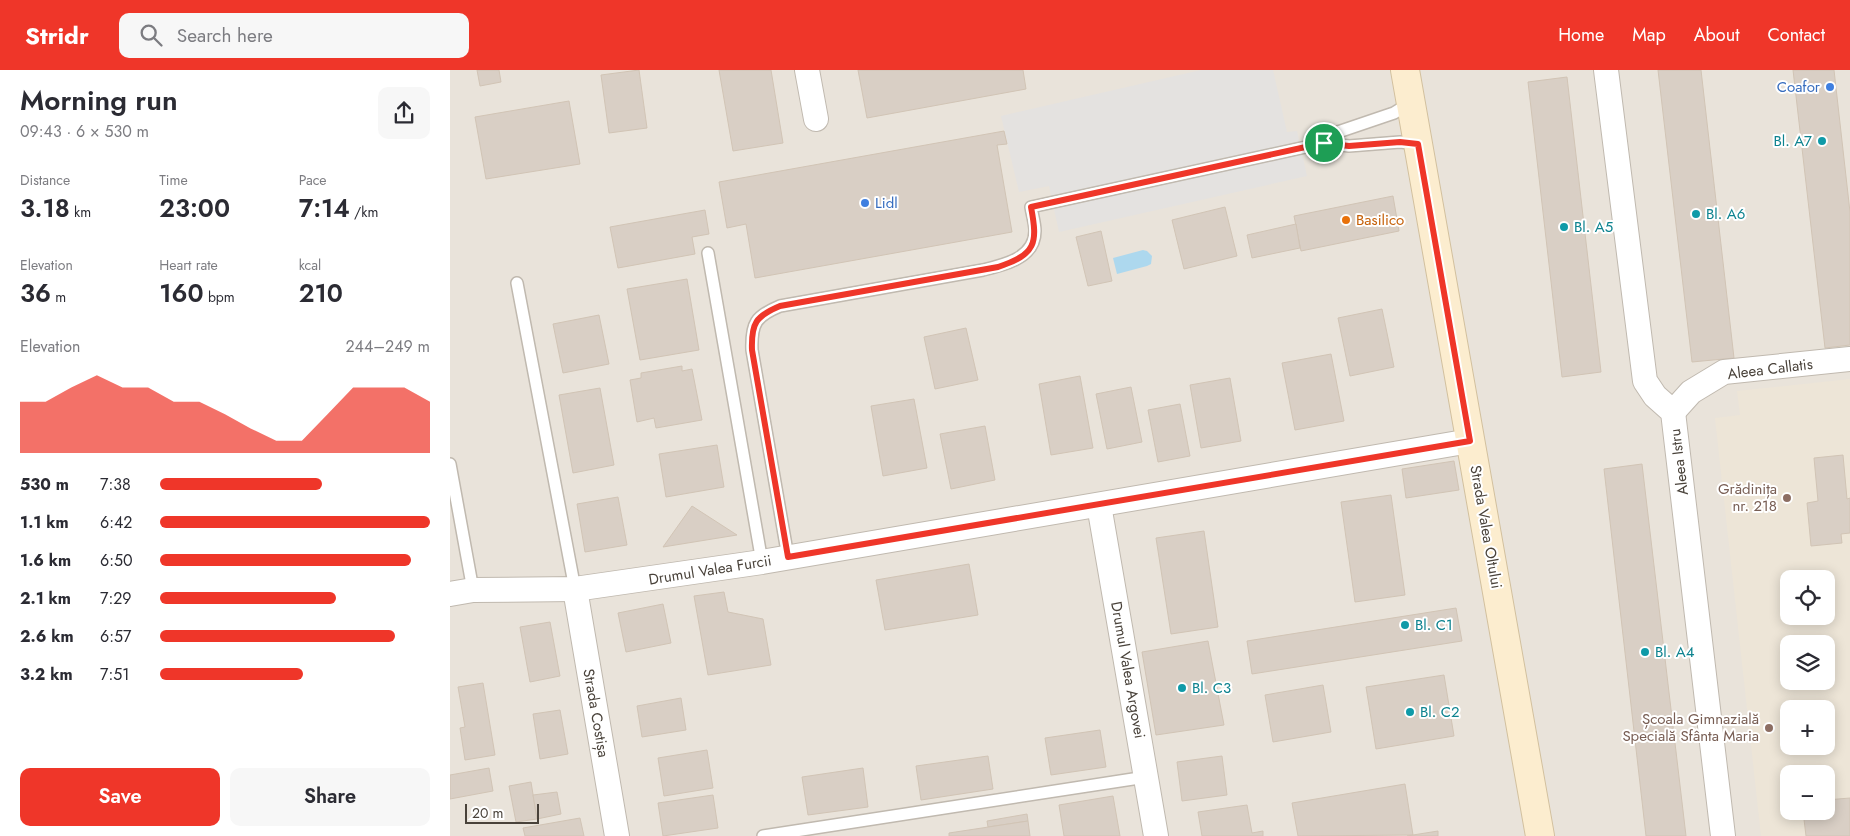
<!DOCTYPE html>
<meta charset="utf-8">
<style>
:root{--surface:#fff;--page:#f7f7f7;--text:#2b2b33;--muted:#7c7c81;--accent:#ef3629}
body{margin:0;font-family:Jost,sans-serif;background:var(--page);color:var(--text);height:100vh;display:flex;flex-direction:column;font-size:19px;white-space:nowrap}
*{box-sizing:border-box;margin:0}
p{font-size:16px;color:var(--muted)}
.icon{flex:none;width:28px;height:28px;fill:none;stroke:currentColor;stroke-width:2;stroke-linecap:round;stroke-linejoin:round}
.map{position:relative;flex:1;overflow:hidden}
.sheet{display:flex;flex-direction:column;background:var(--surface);width:450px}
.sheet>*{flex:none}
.fabs{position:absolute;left:1330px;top:500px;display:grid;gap:10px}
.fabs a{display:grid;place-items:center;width:55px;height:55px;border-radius:10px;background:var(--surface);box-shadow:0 2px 12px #0003;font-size:25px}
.scale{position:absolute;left:15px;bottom:12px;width:74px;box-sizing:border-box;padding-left:5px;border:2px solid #49423a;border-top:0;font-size:14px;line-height:18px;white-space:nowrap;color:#49423a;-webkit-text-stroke:4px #fff;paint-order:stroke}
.pin{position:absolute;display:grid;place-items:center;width:42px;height:42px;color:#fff;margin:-21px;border:2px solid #fff;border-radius:50%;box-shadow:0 1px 5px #0007}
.round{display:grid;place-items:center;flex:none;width:52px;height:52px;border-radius:10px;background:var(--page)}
.headline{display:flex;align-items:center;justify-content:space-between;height:85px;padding:0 20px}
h1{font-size:28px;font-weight:600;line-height:38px}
.stats{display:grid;grid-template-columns:repeat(3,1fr);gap:8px;height:85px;padding:5px 20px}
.stats div{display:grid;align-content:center}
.stats b{font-size:25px;font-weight:600}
.stats small{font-size:14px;font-weight:400}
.stats p{font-size:14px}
.chart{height:140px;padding:10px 20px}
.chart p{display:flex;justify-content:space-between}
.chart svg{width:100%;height:90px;margin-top:5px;fill:var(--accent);opacity:.7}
.primary-button{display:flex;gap:10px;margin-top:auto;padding:10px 20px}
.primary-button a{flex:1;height:58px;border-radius:10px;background:var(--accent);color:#fff;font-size:20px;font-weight:600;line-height:58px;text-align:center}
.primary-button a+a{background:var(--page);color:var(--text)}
ul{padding:0 20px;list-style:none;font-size:16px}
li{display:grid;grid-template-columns:80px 60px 1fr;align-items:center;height:38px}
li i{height:12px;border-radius:6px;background:var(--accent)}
header{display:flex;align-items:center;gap:30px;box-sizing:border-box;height:70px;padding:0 25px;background:var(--accent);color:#fff}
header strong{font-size:24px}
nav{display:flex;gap:28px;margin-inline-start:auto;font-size:18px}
.search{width:350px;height:45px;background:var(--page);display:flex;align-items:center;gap:12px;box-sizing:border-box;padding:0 18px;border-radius:10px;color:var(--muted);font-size:19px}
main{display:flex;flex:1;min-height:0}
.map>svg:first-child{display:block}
.residential{fill:#e9e3da;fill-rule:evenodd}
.education{fill:#ede5d7;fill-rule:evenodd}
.parking{fill:#e4e2e0}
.water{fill:#add8ee}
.building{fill:#d9cfc5;stroke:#d1c4b5}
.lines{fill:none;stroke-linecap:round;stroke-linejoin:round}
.service-casing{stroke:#c0b9af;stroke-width:14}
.minor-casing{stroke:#c0b9af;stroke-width:26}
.secondary-casing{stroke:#d2c09e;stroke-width:30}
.service{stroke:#fff;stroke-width:11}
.minor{stroke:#fff;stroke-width:24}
.secondary{stroke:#fcedcf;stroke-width:28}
.route-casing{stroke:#fff;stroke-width:10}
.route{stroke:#ef3629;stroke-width:6}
.shop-dot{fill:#3f7fe0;stroke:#fff;stroke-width:2}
.culture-dot{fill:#0f9aa8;stroke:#fff;stroke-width:2}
.food-dot{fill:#e8710a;stroke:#fff;stroke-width:2}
.education-dot{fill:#8d6e63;stroke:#fff;stroke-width:2}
.labels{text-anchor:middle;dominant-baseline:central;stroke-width:4;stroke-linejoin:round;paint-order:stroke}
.shop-label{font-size:15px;fill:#366cbe;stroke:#fff;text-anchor:end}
.culture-label{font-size:15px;fill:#0d838f;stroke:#fff;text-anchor:start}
.food-label{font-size:15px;fill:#c56008;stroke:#fff;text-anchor:start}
.street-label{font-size:15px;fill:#49423a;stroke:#fff}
.education-label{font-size:15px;fill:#785e54;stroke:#fff;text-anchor:end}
</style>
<header>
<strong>Stridr</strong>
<div class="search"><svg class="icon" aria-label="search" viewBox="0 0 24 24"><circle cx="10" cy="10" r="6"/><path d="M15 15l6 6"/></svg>Search here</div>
<nav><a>Home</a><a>Map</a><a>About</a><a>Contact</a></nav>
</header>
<main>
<section class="sheet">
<div class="headline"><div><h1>Morning run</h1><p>09:43 · 6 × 530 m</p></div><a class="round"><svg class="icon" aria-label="share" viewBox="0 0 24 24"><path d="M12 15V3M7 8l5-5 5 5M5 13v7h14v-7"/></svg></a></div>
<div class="stats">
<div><p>Distance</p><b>3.18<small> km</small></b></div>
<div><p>Time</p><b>23:00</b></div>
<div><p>Pace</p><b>7:14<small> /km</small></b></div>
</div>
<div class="stats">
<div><p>Elevation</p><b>36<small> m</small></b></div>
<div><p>Heart rate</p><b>160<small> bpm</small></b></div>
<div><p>kcal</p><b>210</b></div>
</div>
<div class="chart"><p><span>Elevation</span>244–249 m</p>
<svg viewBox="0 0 160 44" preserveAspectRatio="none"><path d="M0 44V19L10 19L20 12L30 6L40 12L50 12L60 19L70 19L80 25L90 32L100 38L110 38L120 25L130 12L140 12L150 12L160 19V44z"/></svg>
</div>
<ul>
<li><b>530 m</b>7:38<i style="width:60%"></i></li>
<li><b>1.1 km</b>6:42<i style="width:100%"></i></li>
<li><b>1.6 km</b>6:50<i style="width:93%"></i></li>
<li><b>2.1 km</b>7:29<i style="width:65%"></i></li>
<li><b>2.6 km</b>6:57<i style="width:87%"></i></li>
<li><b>3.2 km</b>7:51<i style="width:53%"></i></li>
</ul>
<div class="primary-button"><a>Save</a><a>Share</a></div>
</section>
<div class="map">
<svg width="1400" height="766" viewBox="0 0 1400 766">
<rect width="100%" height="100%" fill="#f5f2ec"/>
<!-- residential -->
<path class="residential" d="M0,0H1400V766H0ZM1339,509H1376V546H1339ZM1339,574H1376V611H1339ZM1339,639H1376V676H1339ZM1339,704H1376V741H1339Z"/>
<!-- education -->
<path class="education" d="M1400,309V766H1311L1265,348L1290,345L1287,321ZM1339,509H1376V546H1339ZM1339,574H1376V611H1339ZM1339,639H1376V676H1339ZM1339,704H1376V741H1339Z"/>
<!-- parking -->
<polygon class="parking" points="751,0 823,0 837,62 847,61 857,106 609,162 599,116 569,122 551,46"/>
<!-- water -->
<polygon class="water" points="693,180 697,181 702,186 701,194 697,196 667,204 663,188"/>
<!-- building -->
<g class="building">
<polygon points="27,0 49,0 51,12 30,16"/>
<polygon points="189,0 197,58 159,63 151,5"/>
<polygon points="269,0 321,0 333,73 283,81"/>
<polygon points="408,0 573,0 576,19 417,48"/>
<polygon points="1208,0 1251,0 1284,288 1242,292"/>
<polygon points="1343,0 1384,0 1400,142 1400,275 1375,278"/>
<polygon points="1117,7 1151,302 1112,307 1078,12"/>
<polygon points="119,31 130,94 36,109 25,47"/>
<polygon points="554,61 557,74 547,75 562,162 305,208 296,154 277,158 269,112"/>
<polygon points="943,126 949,161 851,181 844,146"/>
<polygon points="775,137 787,186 734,199 722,150"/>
<polygon points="255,140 259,164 242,167 245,184 168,198 160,157"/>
<polygon points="846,154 850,178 802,188 797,165"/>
<polygon points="651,161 662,211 638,216 626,167"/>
<polygon points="237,209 249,280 190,290 177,219"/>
<polygon points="932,239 944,297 900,306 888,248"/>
<polygon points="149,245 159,294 113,303 103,254"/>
<polygon points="516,258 528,310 485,319 474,267"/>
<polygon points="881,284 894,351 845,360 832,293"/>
<polygon points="232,296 232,301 242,299 252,350 206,358 204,348 187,352 180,310 191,308 191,303"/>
<polygon points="630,306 643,378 601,385 589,314"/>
<polygon points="780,308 791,371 751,378 740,315"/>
<polygon points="681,317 692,372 657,379 646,324"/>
<polygon points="150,318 164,395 123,403 109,325"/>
<polygon points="464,329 477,398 433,406 421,336"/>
<polygon points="730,334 740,386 708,392 698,340"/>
<polygon points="535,356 545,410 501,419 490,364"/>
<polygon points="267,375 274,417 216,427 209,384"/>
<polygon points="1393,385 1397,429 1400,428 1400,463 1391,464 1392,473 1361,476 1357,433 1368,431 1364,388"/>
<polygon points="1004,391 1009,420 956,428 952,399"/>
<polygon points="1192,394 1236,766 1196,766 1154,399"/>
<polygon points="941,425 955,525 905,532 891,432"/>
<polygon points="168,427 177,475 135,482 127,434"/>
<polygon points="242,436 287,465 213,477"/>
<polygon points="754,461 768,557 721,564 706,468"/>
<polygon points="519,494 528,545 435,560 426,510"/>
<polygon points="274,522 278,542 313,549 321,595 258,605 244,526"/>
<polygon points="213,534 221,573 176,582 168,543"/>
<polygon points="1006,538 1012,571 802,604 797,571"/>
<polygon points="100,552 110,606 80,612 70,557"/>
<polygon points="758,571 774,655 706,665 692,582"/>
<polygon points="994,605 1004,666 926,679 916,617"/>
<polygon points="33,613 45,685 15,690 10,658 15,657 8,617"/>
<polygon points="873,615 881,662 823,672 815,625"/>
<polygon points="231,628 236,660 192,667 187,636"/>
<polygon points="110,640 118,684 90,689 83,644"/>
<polygon points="650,660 656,697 601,705 595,668"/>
<polygon points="257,680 263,718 214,726 208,688"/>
<polygon points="538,686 543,719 471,730 466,696"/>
<polygon points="772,686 777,725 732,731 727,692"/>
<polygon points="39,698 43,721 0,729 0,705"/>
<polygon points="413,698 418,737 358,745 352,707"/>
<polygon points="81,712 87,749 66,752 59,716"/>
<polygon points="955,714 963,765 848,766 842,733"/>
<polygon points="107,722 111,744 87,749 83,725"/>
<polygon points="263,725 268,758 213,766 208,733"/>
<polygon points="663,726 670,766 614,766 609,735"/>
<polygon points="1400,728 1400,766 1356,766 1353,741 1376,741 1376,730"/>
<polygon points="797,735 802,763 813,761 813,766 752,766 748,742"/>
<polygon points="577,744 578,751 538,757 537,751"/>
<polygon points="130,748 134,766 75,766 73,758"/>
<polygon points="578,751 580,766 499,766 499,763"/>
<polygon points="988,761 988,766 957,766 963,765"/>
</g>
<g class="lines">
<!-- service casing -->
<g class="service-casing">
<g id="service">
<polyline points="874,73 888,62 944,43 960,33"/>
<polyline points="258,183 312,492"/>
<polyline points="67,213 125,519"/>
<polyline points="0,394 23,520"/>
<path d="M338,487L302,280C301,253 306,246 330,236L533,200C554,195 585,188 585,161C585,153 582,144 581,137L874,73L899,76L950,72L968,74"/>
<polyline points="313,766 696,707"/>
</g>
</g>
<!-- minor casing -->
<g class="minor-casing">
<g id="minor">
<polyline points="357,0 366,49"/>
<polyline points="1156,0 1195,311 1205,326 1223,342 1273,766"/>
<polyline points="1223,342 1241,322 1274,302 1400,289"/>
<polyline points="649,435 706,766"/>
<polyline points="125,519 167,766"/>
<polyline points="0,524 23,520 125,519 312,492 1020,371"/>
</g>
</g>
<!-- secondary casing -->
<g class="secondary-casing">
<polyline id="secondary" points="955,0 1090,766"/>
</g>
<!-- service -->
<use href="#service" class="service"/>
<!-- minor -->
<use href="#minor" class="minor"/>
<!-- secondary -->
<use href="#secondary" class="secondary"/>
</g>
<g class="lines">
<!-- route casing -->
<g class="route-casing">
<path id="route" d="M950,72L968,74L1020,371L338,487L302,280C301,253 306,246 330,236L548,197C586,184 588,174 581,137L874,73L899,76Z"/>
</g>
<!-- route -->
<use href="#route" class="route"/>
</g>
<!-- markers -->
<g class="shop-dot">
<circle cx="1380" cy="17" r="5"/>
<circle cx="415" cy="133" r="5"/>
</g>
<g class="culture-dot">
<circle cx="1372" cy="71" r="5"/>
<circle cx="1246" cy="144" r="5"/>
<circle cx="1114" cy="157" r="5"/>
<circle cx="955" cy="555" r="5"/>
<circle cx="1195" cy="582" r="5"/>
<circle cx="732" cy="618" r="5"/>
<circle cx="960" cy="642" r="5"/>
</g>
<circle class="food-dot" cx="896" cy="150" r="5"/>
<g class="education-dot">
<circle cx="1337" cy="428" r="5"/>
<circle cx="1319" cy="658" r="5"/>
</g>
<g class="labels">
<!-- shop labels -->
<g class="shop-label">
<text x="1370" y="17">Coafor</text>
<text x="425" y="133" text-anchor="start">Lidl</text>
</g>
<!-- culture labels -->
<g class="culture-label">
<text x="1362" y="71" text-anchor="end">Bl. A7</text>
<text x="1256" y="144">Bl. A6</text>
<text x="1124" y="157">Bl. A5</text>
<text x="965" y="555">Bl. C1</text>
<text x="1205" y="582">Bl. A4</text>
<text x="742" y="618">Bl. C3</text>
<text x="970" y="642">Bl. C2</text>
</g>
<!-- food labels -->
<g class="food-label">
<text x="906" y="150">Basilico</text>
</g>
<!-- street labels -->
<g class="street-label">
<text transform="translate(1320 299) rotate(-7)">Aleea Callatis</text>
<text transform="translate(1229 392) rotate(-97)">Aleea Istru</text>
<text transform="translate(1036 457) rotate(80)">Strada Valea Oltului</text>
<text transform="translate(260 500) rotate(-9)">Drumul Valea Furcii</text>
<text transform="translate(678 600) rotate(80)">Drumul Valea Argovei</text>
<text transform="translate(146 643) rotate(80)">Strada Costișa</text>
</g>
<!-- education labels -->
<g class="education-label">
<text x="1327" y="419">Grădinița<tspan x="1327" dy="17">nr. 218</tspan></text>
<text x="1309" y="649">Școala Gimnazială<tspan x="1309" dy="17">Specială Sfânta Maria</tspan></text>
</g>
</g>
</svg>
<div class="fabs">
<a><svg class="icon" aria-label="locate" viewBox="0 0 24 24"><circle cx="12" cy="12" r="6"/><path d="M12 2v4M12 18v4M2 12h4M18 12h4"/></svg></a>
<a><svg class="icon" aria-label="layers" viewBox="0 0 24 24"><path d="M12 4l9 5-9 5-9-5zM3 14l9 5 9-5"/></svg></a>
<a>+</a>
<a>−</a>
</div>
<div class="scale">20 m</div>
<div class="pin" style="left:874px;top:73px;background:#1e9e55"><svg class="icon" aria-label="arrive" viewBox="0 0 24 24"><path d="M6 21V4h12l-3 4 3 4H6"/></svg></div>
</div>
</main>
